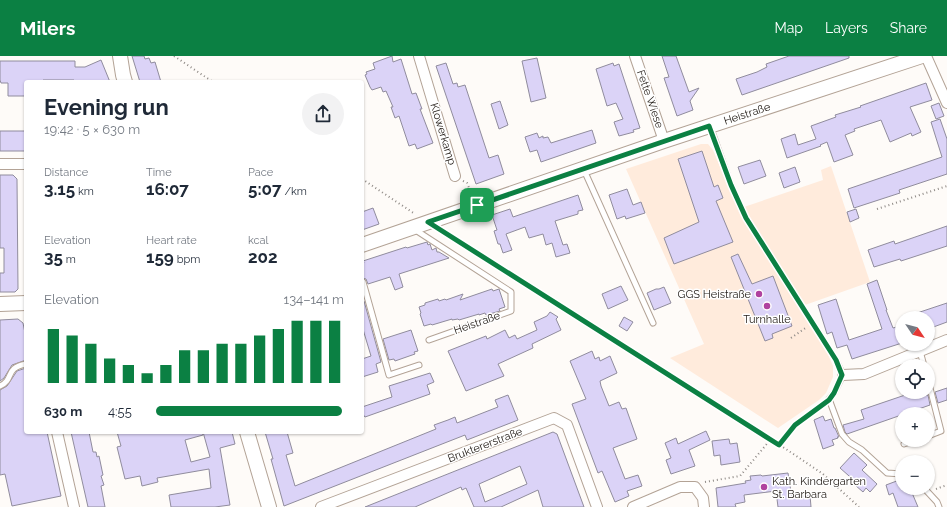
<!DOCTYPE html>
<meta charset="utf-8">
<style>
:root{--surface:#fff;--page:#f2f2f3;--text:#1f2937;--muted:#747a83;--accent:#0b8043}
body{margin:0;font-family:Raleway,sans-serif;background:var(--page);color:var(--text);height:100vh;display:flex;flex-direction:column;font-size:15px;white-space:nowrap}
*{box-sizing:border-box;margin:0}
p{font-size:13px;color:var(--muted)}
.icon{flex:none;width:22px;height:22px;fill:none;stroke:currentColor;stroke-width:2;stroke-linecap:round;stroke-linejoin:round}
.map{position:relative;flex:1;overflow:hidden}
.details{position:absolute;left:24px;top:24px;width:340px;height:354px;display:flex;flex-direction:column;background:var(--surface);border-radius:4px;box-shadow:0 1px 3px #0004}
.details>*{flex:none}
.needle{width:26px;rotate:125deg}
.tools{position:absolute;left:895px;top:255px;display:grid;gap:8px}
.tools a{display:grid;place-items:center;width:40px;height:40px;border-radius:50%;background:var(--surface);box-shadow:0 1px 3px #0004;font-size:20px}
.pin{position:absolute;display:grid;place-items:center;width:34px;height:34px;color:#fff;margin:-17px;border-radius:8px;box-shadow:0 2px 6px #0006}
.round{display:grid;place-items:center;flex:none;width:42px;height:42px;border-radius:21px;background:var(--page)}
.headline{display:flex;align-items:center;justify-content:space-between;height:68px;padding:0 20px}
h1{font-size:22px;font-weight:700;line-height:30px}
.metrics{display:grid;grid-template-columns:repeat(3,1fr);gap:6px;height:68px;padding:4px 20px}
.metrics div{display:grid;align-content:center}
.metrics b{font-size:17px;font-weight:700}
.metrics small{font-size:11px;font-weight:400}
.metrics p{font-size:11px}
.chart{height:112px;padding:8px 20px}
.chart p{display:flex;justify-content:space-between}
.chart svg{width:100%;height:72px;margin-top:4px;stroke:var(--accent);stroke-width:6}
ul{padding:0 20px;list-style:none;font-size:13px}
li{display:grid;grid-template-columns:64px 48px 1fr;align-items:center;height:30px}
li i{height:10px;border-radius:5px;background:var(--accent)}
header{display:flex;align-items:center;gap:24px;box-sizing:border-box;height:56px;padding:0 20px;background:var(--accent);color:#fff}
header strong{font-size:19px}
nav{display:flex;gap:22px;margin-inline-start:auto;font-size:14px}
.map>svg:first-child{display:block}
.built{fill:#ffebdc}
.building{fill:#dbd3f7;stroke:#908c9d;fill-rule:evenodd}
.lines{fill:none;stroke-linecap:round;stroke-linejoin:round}
.lane-casing{stroke:#b3a396;stroke-width:7}
.street-casing{stroke:#b3a396;stroke-width:12}
.secondary-casing{stroke:#b3a396;stroke-width:16}
.path{stroke:#8f8a86;stroke-width:2;stroke-dasharray:1 3;stroke-linecap:butt}
.lane{stroke:#fff;stroke-width:5}
.street{stroke:#fff;stroke-width:10}
.secondary{stroke:#fff;stroke-width:14}
.route-casing{stroke:#fff;stroke-width:8}
.route{stroke:#0b8043;stroke-width:5}
.poi-dot{fill:#b0429f;stroke:#fff;stroke-width:1.5}
.labels{text-anchor:middle;dominant-baseline:central;stroke-width:3;stroke-linejoin:round;paint-order:stroke}
.street-label{font-size:11px;fill:#27211c;stroke:#fff}
.poi-label{font-size:11px;fill:#27211c;stroke:#fff;text-anchor:end}
</style>
<header>
<strong>Milers</strong>
<nav><a>Map</a><a>Layers</a><a>Share</a></nav>
</header>
<div class="map">
<svg width="947" height="451" viewBox="0 0 947 451">
<rect width="100%" height="100%" fill="#fefbf8"/>
<!-- built -->
<polygon class="built" points="701,88 708,88 713,94 738,153 823,124 821,114 831,110 870,226 805,249 800,252 828,298 833,310 833,321 826,337 819,344 778,372 670,302 704,288 626,113"/>
<!-- building -->
<g class="building">
<polygon points="132,0 144,0 145,3 149,2 151,7 155,6 161,26 140,26"/>
<polygon points="392,0 393,6 401,3 412,38 416,37 422,53 420,53 433,87 417,93 415,88 409,90 399,60 395,62 391,51 393,51 386,35 383,36 381,31 372,34 370,31 365,19 367,18 366,16 375,13 373,7"/>
<polygon points="662,0 676,0 689,36 699,32 690,45 693,54 677,60 664,22 669,21"/>
<polygon points="789,0 849,0 849,2 742,39 736,23 757,16 767,11 766,8"/>
<polygon points="537,2 546,42 531,46 522,5"/>
<polygon points="101,4 110,26 74,26 74,24 43,24 43,26 26,26 26,40 8,40 8,27 1,27 0,24 0,5 75,5 75,11 85,11"/>
<polygon points="446,7 453,28 457,27 458,31 465,29 489,102 498,99 504,118 476,128 436,10"/>
<polygon points="613,7 614,10 619,8 640,72 633,74 634,76 619,80 614,66 623,63 616,47 607,50 596,13"/>
<polygon points="926,27 932,44 910,51 921,76 912,80 911,77 890,86 881,64 854,73 855,75 845,79 853,99 834,106 827,86 820,89 821,90 787,102 781,83 795,78 798,89 816,83 811,70 836,61 835,59 861,51 860,50"/>
<polygon points="500,45 508,69 499,73 491,48"/>
<polygon points="939,47 944,60 936,63 931,50"/>
<polygon points="940,63 947,83 947,118 899,134 900,137 854,152 848,133 942,101 931,66"/>
<polygon points="592,74 596,87 541,106 537,94 530,96 525,81 537,77 539,82 543,80 543,82 548,81 551,87"/>
<rect x="0" y="75" width="26" height="20"/>
<polygon points="702,95 714,131 718,129 723,142 716,145 733,186 674,208 664,182 699,166 678,103"/>
<polygon points="760,104 766,120 744,128 738,111"/>
<polygon points="795,111 800,126 784,132 779,117"/>
<polygon points="0,119 13,119 17,123 18,233 15,236 0,236 0,217 4,217 4,192 0,192"/>
<polygon points="627,133 633,149 641,146 645,157 626,163 625,160 617,163 609,139"/>
<polygon points="578,139 583,154 578,155 578,158 555,165 563,189 567,188 570,197 556,201 552,187 546,189 543,178 529,182 525,171 506,178 512,194 503,197 500,188 498,188 494,175 497,174 492,159 510,153 513,161"/>
<polygon points="373,152 379,168 362,174 362,156"/>
<polygon points="856,153 859,162 850,166 847,156"/>
<polygon points="947,170 947,190 901,205 900,203 874,211 868,194 894,185 895,188"/>
<polygon points="427,186 428,189 430,188 432,194 436,192 437,196 439,196 449,202 399,218 403,231 395,234 390,221 368,228 366,223 362,222 362,208 364,207 363,205 406,191 407,192"/>
<polygon points="738,198 752,228 773,220 792,270 772,278 773,282 765,285 731,201"/>
<polygon points="877,224 887,254 886,254 893,272 900,270 902,276 902,287 852,303 847,289 837,292 832,276 827,278 818,249 836,243 849,284 882,273 867,228"/>
<polygon points="621,230 628,244 608,253 602,238"/>
<polygon points="664,231 671,247 654,254 647,237 656,233 659,233"/>
<polygon points="492,233 493,235 499,233 505,251 499,253 500,255 486,259 485,257 479,259 479,258 459,264 458,263 452,264 452,263 432,269 431,268 424,270 420,258 421,257 419,251 425,249 425,247 438,243 439,245 445,243 446,244 463,238 460,244"/>
<polygon points="364,245 381,306 376,308 378,316 362,321 362,303 371,300 362,270 362,246"/>
<polygon points="947,247 947,266 928,273 928,262 908,262 908,260"/>
<polygon points="550,256 558,261 556,263 561,274 532,288 533,292 498,308 504,320 466,335 448,295 486,280 487,283 505,274 509,282 515,279 517,283 537,274 534,266 547,260"/>
<polygon points="624,261 633,266 627,275 619,270"/>
<polygon points="18,263 23,267 26,282 26,304 12,309 4,322 0,325 0,264"/>
<polygon points="411,274 418,295 414,296 415,298 395,305 394,303 389,304 383,283"/>
<polygon points="592,295 595,303 599,301 600,305 610,300 617,317 600,325 601,330 609,350 619,346 622,353 626,352 637,383 613,392 625,423 638,419 642,430 627,435 629,440 615,446 602,415 598,417 572,348 586,343 570,305"/>
<polygon points="26,312 26,376 47,376 61,440 12,450 5,418 0,419 0,334 7,330 17,315"/>
<polygon points="430,317 434,326 427,329 430,338 365,361 362,357 362,351 392,341 389,330"/>
<polygon points="947,332 947,344 938,347 935,336"/>
<polygon points="914,336 925,336 926,339 928,339 930,349 847,378 845,376 843,369 864,363 861,354"/>
<polygon points="508,339 518,364 467,384 465,379 284,450 271,403 273,403 265,376 287,376 293,397 286,399 295,430 436,373 434,369 448,364 455,361 457,367 498,351 495,344"/>
<polygon points="823,360 825,365 831,363 834,372 835,372 839,381 837,381 838,382 832,384 834,389 823,393 814,364"/>
<polygon points="706,375 710,384 689,394 695,410 671,418 666,404 671,402 665,387 676,382 678,388"/>
<polygon points="71,376 89,376 93,396 96,396 97,401 99,400 103,419 101,420 104,429 101,430 105,451 88,451"/>
<polygon points="117,376 202,376 203,379 185,384 191,406 210,401 203,376 232,376 235,388 220,392 230,449 215,451 171,451 169,439 211,432 209,413 157,422 158,426 142,430 140,420 125,423 117,391 121,390"/>
<path d="M553,376L557,378L584,451H543L538,434L501,451H474L466,432L462,434L461,431L415,451H365ZM520,410L527,428L485,446L479,428Z"/>
<polygon points="729,383 730,388 737,387 740,406 721,409 720,399 714,400 712,385"/>
<polygon points="854,397 867,409 862,414 877,428 870,436 866,432 863,436 855,429 857,427 840,412"/>
<polygon points="788,417 792,442 810,439 811,451 778,451 776,435 744,439 745,446 735,448 736,451 718,451 716,432 746,427 745,425 751,424 750,420 761,419 762,420"/>
<polygon points="902,423 902,432 910,432 918,451 898,451 893,437 889,439 886,429"/>
</g>
<g class="lines">
<!-- lane casing -->
<g class="lane-casing">
<g id="lane">
<polyline points="710,70 731,129 746,162 836,304 843,319 834,337 829,343 842,378 849,386 862,394 887,417 902,418"/>
<polyline points="584,114 653,267"/>
<polyline points="414,173 511,236 511,255 429,284"/>
<polyline points="363,226 389,319 419,309"/>
<polyline points="920,295 924,310"/>
<polyline points="928,324 941,375 928,380"/>
<path d="M0,330C15,323 4,312 26,308"/>
<polyline points="904,388 916,384"/>
<polyline points="924,432 937,446 939,451"/>
</g>
</g>
<!-- street casing -->
<g class="street-casing">
<g id="street">
<polyline points="419,0 455,120"/>
<polyline points="635,0 664,85"/>
<polyline points="926,0 947,47"/>
<polyline points="0,108 26,108"/>
<polyline points="843,319 864,318 947,284"/>
<polyline points="57,376 74,451"/>
<polyline points="321,451 554,362 567,369 597,451"/>
<polyline points="633,451 680,431 695,431 703,442 704,451"/>
</g>
</g>
<!-- secondary casing -->
<g class="secondary-casing">
<g id="secondary">
<polyline points="120,0 123,19 125,26"/>
<polyline points="362,189 664,85 922,0"/>
<polyline points="0,248 26,247"/>
<polyline points="247,376 269,451"/>
</g>
</g>
<!-- path -->
<g class="path">
<polyline points="174,0 213,26"/>
<polyline points="362,123 415,158"/>
<polyline points="463,125 467,127 472,139"/>
<polyline points="877,153 947,130"/>
<polyline points="442,175 771,383 823,418 859,451"/>
<polyline points="791,282 807,271"/>
<polyline points="779,389 795,369 823,348"/>
<polyline points="705,426 740,420 771,383"/>
<polyline points="936,433 947,429"/>
</g>
<!-- lane -->
<use href="#lane" class="lane"/>
<!-- street -->
<use href="#street" class="street"/>
<!-- secondary -->
<use href="#secondary" class="secondary"/>
</g>
<g class="lines">
<!-- route casing -->
<g class="route-casing">
<polygon id="route" points="709,70 731,129 746,162 836,304 842,319 834,337 829,344 795,369 779,389 428,166"/>
</g>
<!-- route -->
<use href="#route" class="route"/>
</g>
<!-- markers -->
<g class="poi-dot">
<circle cx="759" cy="238" r="4"/>
<circle cx="767" cy="250" r="4"/>
<circle cx="764" cy="431" r="4"/>
</g>
<g class="labels">
<!-- street labels -->
<g class="street-label">
<text transform="translate(650 43) rotate(71)">Fette Wiese</text>
<text transform="translate(747 58) rotate(-18)">Heistraße</text>
<text transform="translate(443 78) rotate(73)">Klowerkamp</text>
<text transform="translate(477 267) rotate(-19)">Heistraße</text>
<text transform="translate(485 389) rotate(-21)">Bruktererstraße</text>
</g>
<!-- poi labels -->
<g class="poi-label">
<text x="751" y="238">GGS Heistraße</text>
<text x="767" y="263" text-anchor="middle">Turnhalle</text>
<text x="772" y="425" text-anchor="start">Kath. Kindergarten<tspan x="772" dy="13">St. Barbara</tspan></text>
</g>
</g>
</svg>
<div class="tools">
<a><svg class="needle" viewBox="-14 -14 28 28"><path d="M0-13l5 13h-10z" fill="#e53935"/><path d="M0 13l5-13h-10z" fill="#747a83"/></svg></a>
<a><svg class="icon" aria-label="locate" viewBox="0 0 24 24"><circle cx="12" cy="12" r="6"/><path d="M12 2v4M12 18v4M2 12h4M18 12h4"/></svg></a>
<a>+</a>
<a>−</a>
</div>
<div class="pin" style="left:477px;top:149px;background:#1e9e55"><svg class="icon" aria-label="arrive" viewBox="0 0 24 24"><path d="M6 21V4h12l-3 4 3 4H6"/></svg></div>
<section class="details">
<div class="headline"><div><h1>Evening run</h1><p>19:42 · 5 × 630 m</p></div><a class="round"><svg class="icon" aria-label="share" viewBox="0 0 24 24"><path d="M12 15V3M7 8l5-5 5 5M5 13v7h14v-7"/></svg></a></div>
<div class="metrics">
<div><p>Distance</p><b>3.15<small> km</small></b></div>
<div><p>Time</p><b>16:07</b></div>
<div><p>Pace</p><b>5:07<small> /km</small></b></div>
</div>
<div class="metrics">
<div><p>Elevation</p><b>35<small> m</small></b></div>
<div><p>Heart rate</p><b>159<small> bpm</small></b></div>
<div><p>kcal</p><b>202</b></div>
</div>
<div class="chart"><p><span>Elevation</span>134–141 m</p>
<svg viewBox="0 0 160 44" preserveAspectRatio="none"><path d="M5 44V11M15 44V15M25 44V20M35 44V29M45 44V33M55 44V38M65 44V33M75 44V24M85 44V24M95 44V20M105 44V20M115 44V15M125 44V11M135 44V6M145 44V6M155 44V6"/></svg>
</div>
<ul>
<li><b>630 m</b>4:55<i style="width:99%"></i></li>
</ul>
</section>
</div>
